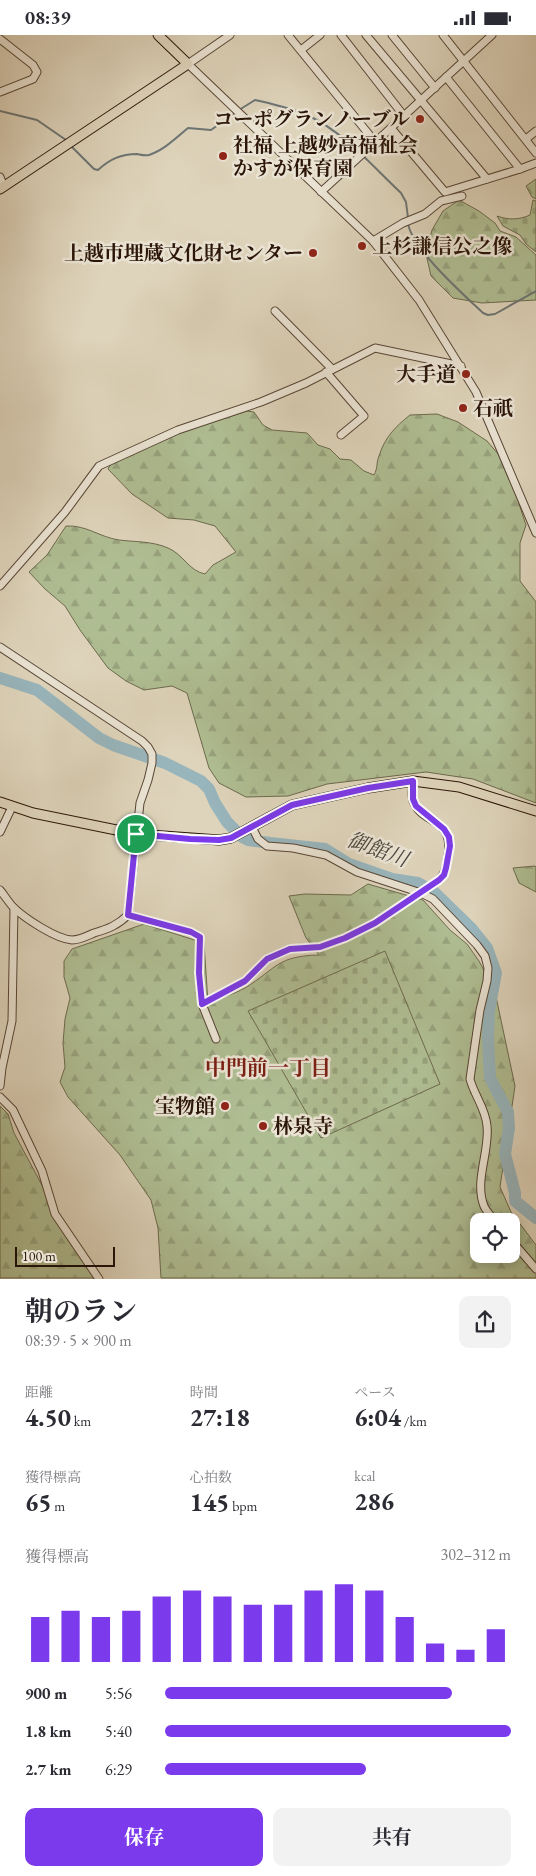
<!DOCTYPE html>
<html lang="ja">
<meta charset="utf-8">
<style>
:root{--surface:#fff;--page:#f2f2f3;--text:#2b2b33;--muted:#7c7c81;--accent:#7c3aed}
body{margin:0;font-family:"EB Garamond","Noto Serif JP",serif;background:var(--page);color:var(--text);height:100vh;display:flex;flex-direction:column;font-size:19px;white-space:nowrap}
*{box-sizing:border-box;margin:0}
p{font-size:16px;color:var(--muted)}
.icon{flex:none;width:28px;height:28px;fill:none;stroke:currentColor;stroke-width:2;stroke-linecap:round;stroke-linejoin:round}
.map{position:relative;height:1244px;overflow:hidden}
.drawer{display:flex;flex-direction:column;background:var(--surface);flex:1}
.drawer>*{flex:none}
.controls{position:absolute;left:470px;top:1178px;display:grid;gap:10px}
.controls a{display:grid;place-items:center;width:50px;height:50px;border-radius:10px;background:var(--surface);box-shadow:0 2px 12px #0003;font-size:25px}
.scale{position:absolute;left:15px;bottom:12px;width:100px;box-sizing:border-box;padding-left:5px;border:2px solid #2b1609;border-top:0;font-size:14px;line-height:18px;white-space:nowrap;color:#2b1609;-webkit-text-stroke:4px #eae3d3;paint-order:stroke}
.pin{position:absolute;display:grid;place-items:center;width:42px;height:42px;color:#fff;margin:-21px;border:2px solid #fff;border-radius:50%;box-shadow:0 1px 5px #0007}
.round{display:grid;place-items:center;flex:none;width:52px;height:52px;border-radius:10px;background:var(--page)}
.head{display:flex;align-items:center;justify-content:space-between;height:85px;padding:0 25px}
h1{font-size:28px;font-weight:700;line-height:38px}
.stats{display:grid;grid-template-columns:repeat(3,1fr);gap:8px;height:85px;padding:5px 25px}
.stats div{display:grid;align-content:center}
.stats b{font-size:25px;font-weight:700}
.stats small{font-size:14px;font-weight:400}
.stats p{font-size:14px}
.chart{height:140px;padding:10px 25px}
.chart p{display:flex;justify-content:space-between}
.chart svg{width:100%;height:90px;margin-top:5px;stroke:var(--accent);stroke-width:6}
.primary-button{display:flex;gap:10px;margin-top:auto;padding:10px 25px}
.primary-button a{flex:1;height:58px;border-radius:10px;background:var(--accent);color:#fff;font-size:20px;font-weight:700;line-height:58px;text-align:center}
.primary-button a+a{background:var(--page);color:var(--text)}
ul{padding:0 25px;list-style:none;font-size:16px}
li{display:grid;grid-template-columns:80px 60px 1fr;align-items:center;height:38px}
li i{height:12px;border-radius:6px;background:var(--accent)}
.status{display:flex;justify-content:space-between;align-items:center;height:35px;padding:0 25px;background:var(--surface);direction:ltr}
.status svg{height:14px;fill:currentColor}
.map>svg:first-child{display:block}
.forest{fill:url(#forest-firs);stroke:#6d6a4e;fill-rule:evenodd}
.cemetery{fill:url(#cemetery-stones);stroke:#6d6a4e}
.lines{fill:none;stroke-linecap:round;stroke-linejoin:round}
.stream{stroke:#6c7574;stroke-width:2}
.river{stroke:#98b5bc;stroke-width:12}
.minor-casing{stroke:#584636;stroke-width:9}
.major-casing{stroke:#2b1609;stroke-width:11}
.minor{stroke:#eae3d3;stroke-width:7}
.major{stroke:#ded4bb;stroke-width:9}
.route-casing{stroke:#fff;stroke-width:10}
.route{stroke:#7c3aed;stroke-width:6}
.poi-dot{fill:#8f2418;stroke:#eae3d3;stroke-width:2}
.labels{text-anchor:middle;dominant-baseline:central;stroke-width:5;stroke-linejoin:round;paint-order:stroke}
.poi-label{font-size:20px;font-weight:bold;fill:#2b1609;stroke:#eae3d3;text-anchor:end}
.water-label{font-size:21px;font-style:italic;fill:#4c463f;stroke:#eae3d3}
.neighbourhood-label{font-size:21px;font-weight:bold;fill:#7a1f14;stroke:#eae3d3}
</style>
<div class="status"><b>08:39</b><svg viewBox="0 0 49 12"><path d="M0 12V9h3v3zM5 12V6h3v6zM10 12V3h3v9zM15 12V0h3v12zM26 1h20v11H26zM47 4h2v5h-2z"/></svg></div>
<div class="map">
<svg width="536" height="1244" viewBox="0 0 536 1244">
<defs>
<pattern id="forest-firs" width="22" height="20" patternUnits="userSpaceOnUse" patternTransform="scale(1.25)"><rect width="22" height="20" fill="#afbd92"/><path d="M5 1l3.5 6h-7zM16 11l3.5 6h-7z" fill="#97a27d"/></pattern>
<pattern id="cemetery-stones" width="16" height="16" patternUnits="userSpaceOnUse" patternTransform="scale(1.25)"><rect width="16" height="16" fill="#afbd92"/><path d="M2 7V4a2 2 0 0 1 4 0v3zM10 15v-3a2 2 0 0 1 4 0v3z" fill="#97a27d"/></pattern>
</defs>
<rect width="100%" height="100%" fill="#ded4bb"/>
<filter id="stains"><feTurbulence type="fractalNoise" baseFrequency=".004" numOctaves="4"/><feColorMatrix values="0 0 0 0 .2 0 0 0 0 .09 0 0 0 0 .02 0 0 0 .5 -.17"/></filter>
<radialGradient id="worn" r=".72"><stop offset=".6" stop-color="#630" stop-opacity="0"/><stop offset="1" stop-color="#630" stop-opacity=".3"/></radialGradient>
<!-- forest -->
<g class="forest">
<polygon points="536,144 536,164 532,162 526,151"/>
<polygon points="459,165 479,176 495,188 500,196 516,202 536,220 536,265 482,268 453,263 431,241 426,219 432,195 443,176"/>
<path d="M247,376L254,377L263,390L272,395L307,398L318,410L330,414L340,424L351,425L364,436L374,440C378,433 376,428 379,421C385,402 395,392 410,380L437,379L458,387L487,406L499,420L517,463L526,490L520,508V546L536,567V768L473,744L426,737L327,749L288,761L246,762L219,748L209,733L187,658L172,651L144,655L126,646L108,633L80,595L65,571L45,554L29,537L47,520L66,491C87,490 99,502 119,505C135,507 152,506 168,513C183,519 189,536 205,539L213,530L236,517L215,491L194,485L168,483L132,459L108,434L113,425L176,399Z"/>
<polygon points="535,831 536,832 536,857 519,848 513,833"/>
<path d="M368,849L423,865L450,895L467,909L479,926L495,957L515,1051L500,1152L511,1177L536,1210V1243H161L158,1193L151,1165L120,1120L68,1062L60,1047L65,1032L63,1008L65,984L70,963L64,942V926L72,914L144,889L204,908L208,968C220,963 234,959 245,953C277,933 277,921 319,920L306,903L289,861L305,859L351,860ZM479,1186H511V1219H479Z"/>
<polygon points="0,1071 8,1079 14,1098 72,1206 96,1243 0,1243"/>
</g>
<!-- cemetery -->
<g class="cemetery">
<path d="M533,165L536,166V217L526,209L520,200L503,191L497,181C508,185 519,185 530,180Z"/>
<polygon points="385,916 440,1049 321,1103 248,976"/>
</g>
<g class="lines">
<!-- stream -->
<g class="stream">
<path d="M239,75L255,65C272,69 291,73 307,80C344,97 372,131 401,158L406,167L408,183"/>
<polyline points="0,76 37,85 66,105"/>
<path d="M71,111L94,134L98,135C110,124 121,119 137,119C142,120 145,121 149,120C164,115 176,103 188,93L211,95L235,78"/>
<path d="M408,188C411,213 464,260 483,278L488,280L495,279L536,256"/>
</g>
<!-- river -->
<polyline class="river" points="0,643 37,655 99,703 113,710 165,728 201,746 209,754 215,768 227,787 242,802 248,805 270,808 325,814 349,829 392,844 418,848 434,857 471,893 487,913 496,938 489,976 488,1002 490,1043 508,1077 509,1093 505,1119 515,1158 515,1166 536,1183"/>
<!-- minor casing -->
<g class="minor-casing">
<g id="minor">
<polyline points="230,0 188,29 373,206 419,265 476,357 536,498"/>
<polyline points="288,0 376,108"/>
<polyline points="341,0 404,81"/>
<polyline points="366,0 487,144"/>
<polyline points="392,0 435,53"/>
<polyline points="443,0 536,118"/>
<polyline points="0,4 33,30 37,37 33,44 0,57"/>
<polyline points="301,15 320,0"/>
<polyline points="446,42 520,134"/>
<polyline points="391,93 445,157 520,134 536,128"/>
<polyline points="526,104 536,96"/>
<polyline points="0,142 4,152"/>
<polyline points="321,157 492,0"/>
<polyline points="373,206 403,188 425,179 441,166 462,161"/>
<polyline points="275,276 332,334"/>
<polyline points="326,337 364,381 341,400"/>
<polyline points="0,551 65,477 99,431 178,395 261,367 306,348 375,313 461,331"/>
<path d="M0,612L142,706L148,712L152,719V728L148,745L140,768L128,880C118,890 108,894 94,898C87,901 80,905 72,905C56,904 26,884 14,873C9,868 5,861 0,855"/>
<path d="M252,792L258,804L267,811L293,813L326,820L357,837L421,858L433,864L477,910L485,921L488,933L487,946L480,975L470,1044C474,1060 486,1074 487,1091C490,1116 474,1146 484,1171C486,1176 492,1182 495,1186"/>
<polyline points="0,797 12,772"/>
<polyline points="128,880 191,897 200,902 199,938 202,969 216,1004"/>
<path d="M202,969L245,946L267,924L290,914L320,912L345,903L375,888L439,845C446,837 447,830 448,820C454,782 422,790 413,766C411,760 413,752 413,746"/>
<polyline points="0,1051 2,1033 12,986 14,873"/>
<polyline points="0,1062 13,1075 42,1136 55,1179 99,1244"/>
<polyline points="511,1205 536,1234"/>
</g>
</g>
<!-- major casing -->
<g class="major-casing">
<g id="major">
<polyline points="0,154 188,29 158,0"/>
<polyline points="0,767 33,778 136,799 219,805 231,803 292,770 368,753 413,746 459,752 536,776"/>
</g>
</g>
<!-- minor -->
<use href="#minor" class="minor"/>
<!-- major -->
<use href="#major" class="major"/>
</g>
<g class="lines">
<!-- route casing -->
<g class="route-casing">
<polygon id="route" points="413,746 413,764 416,771 444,794 449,802 450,811 446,833 444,840 439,845 375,888 345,903 320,912 290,914 267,924 245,946 202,969 199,938 200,902 191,897 128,880 136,799 190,804 219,805 231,803 292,770 368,753"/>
</g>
<!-- route -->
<use href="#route" class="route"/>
</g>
<!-- markers -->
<g class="poi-dot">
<circle cx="420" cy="84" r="5"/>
<circle cx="223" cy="121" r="5"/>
<circle cx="362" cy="211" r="5"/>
<circle cx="313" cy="218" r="5"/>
<circle cx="466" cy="339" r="5"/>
<circle cx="463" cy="373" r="5"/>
<circle cx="225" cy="1071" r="5"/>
<circle cx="263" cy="1091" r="5"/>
</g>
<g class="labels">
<!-- poi labels -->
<g class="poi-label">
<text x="410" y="84">コーポグランノーブル</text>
<text x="233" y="110" text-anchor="start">社福 上越妙高福祉会<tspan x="233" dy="23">かすが保育園</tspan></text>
<text x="372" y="211" text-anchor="start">上杉謙信公之像</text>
<text x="303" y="218">上越市埋蔵文化財センター</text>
<text x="456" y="339">大手道</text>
<text x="473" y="373" text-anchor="start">石祇</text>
<text x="215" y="1071">宝物館</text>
<text x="273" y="1091" text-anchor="start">林泉寺</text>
</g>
<!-- water labels -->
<g class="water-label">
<text transform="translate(378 814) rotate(20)">御館川</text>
</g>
<!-- neighbourhood labels -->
<g class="neighbourhood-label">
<text x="268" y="1032">中門前一丁目</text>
</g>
</g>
<rect width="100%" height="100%" filter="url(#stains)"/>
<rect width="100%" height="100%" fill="url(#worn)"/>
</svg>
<div class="controls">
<a><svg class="icon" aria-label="locate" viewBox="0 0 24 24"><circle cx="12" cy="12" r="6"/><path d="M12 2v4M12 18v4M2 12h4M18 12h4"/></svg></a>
</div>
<div class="scale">100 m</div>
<div class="pin" style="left:136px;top:799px;background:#1e9e55"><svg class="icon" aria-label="arrive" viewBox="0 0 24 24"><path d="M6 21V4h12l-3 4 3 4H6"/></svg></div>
</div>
<section class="drawer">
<div class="head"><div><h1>朝のラン</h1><p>08:39 · 5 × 900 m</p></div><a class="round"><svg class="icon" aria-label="share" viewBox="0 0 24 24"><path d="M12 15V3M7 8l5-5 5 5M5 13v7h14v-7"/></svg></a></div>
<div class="stats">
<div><p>距離</p><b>4.50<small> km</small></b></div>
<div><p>時間</p><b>27:18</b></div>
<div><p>ペース</p><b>6:04<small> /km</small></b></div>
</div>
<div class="stats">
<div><p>獲得標高</p><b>65<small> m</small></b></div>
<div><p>心拍数</p><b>145<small> bpm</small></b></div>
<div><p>kcal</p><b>286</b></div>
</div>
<div class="chart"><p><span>獲得標高</span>302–312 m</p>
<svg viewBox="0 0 160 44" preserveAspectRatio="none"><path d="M5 44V22M15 44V19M25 44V22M35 44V19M45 44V12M55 44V9M65 44V12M75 44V16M85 44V16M95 44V9M105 44V6M115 44V9M125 44V22M135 44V35M145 44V38M155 44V28"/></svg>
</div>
<ul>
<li><b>900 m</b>5:56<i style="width:83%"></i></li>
<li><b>1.8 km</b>5:40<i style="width:100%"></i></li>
<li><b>2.7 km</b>6:29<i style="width:58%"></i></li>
</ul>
<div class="primary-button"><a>保存</a><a>共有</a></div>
</section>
